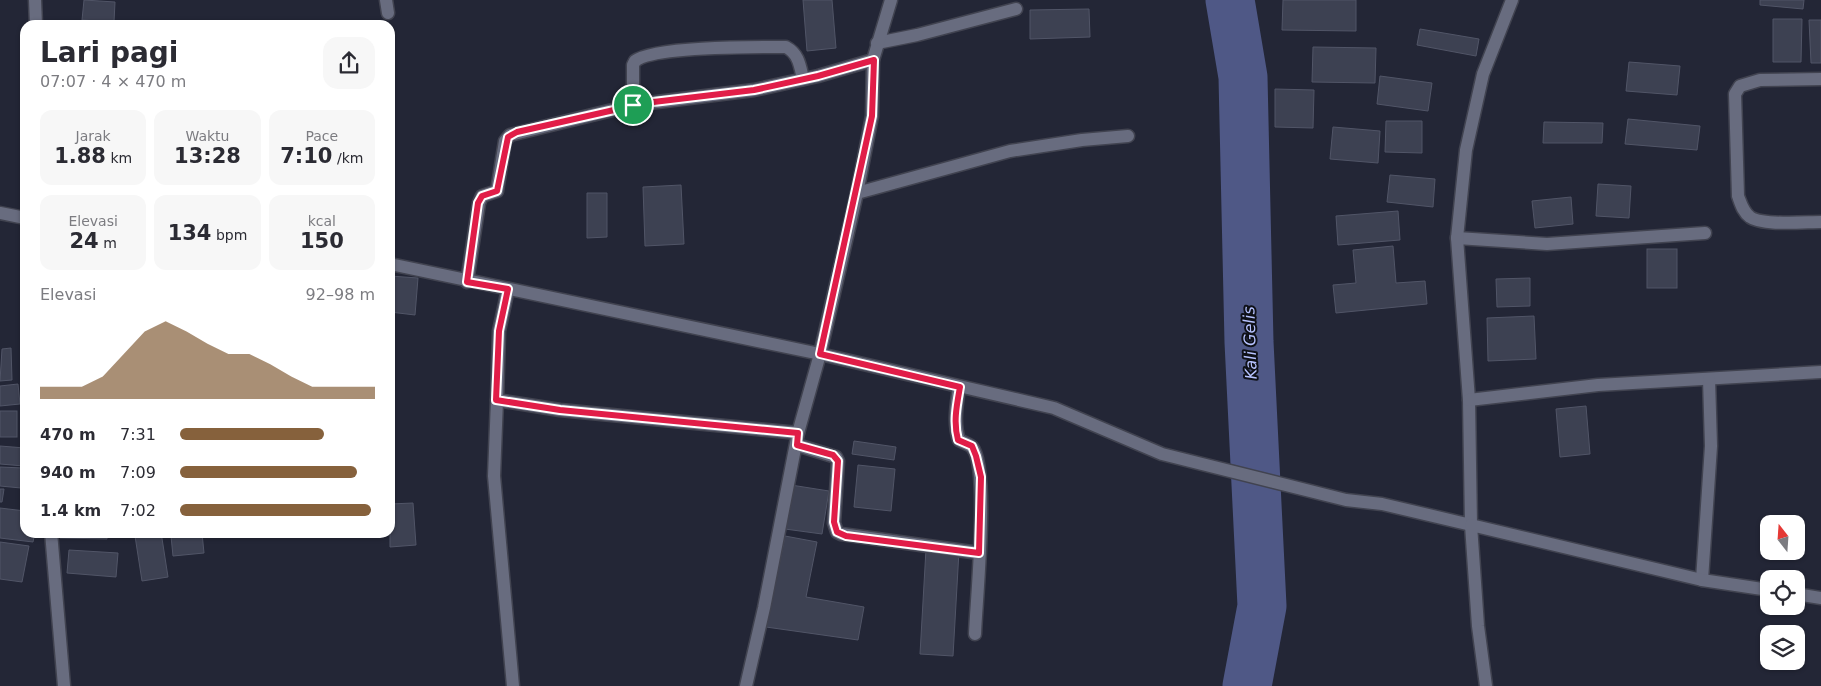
<!DOCTYPE html>
<html lang="id">
<meta charset="utf-8">
<style>
:root{--surface:#fff;--page:#f7f7f7;--text:#2b2b33;--muted:#7c7c81;--accent:#86613c}
body{margin:0;font-family:"DejaVu Sans",sans-serif;background:var(--page);color:var(--text);height:100vh;display:flex;flex-direction:column;font-size:19px;white-space:nowrap}
*{box-sizing:border-box;margin:0}
p{font-size:16px;color:var(--muted)}
.icon{flex:none;width:28px;height:28px;fill:none;stroke:currentColor;stroke-width:2;stroke-linecap:round;stroke-linejoin:round}
.map{position:relative;flex:1;overflow:hidden}
.drawer{position:absolute;left:20px;top:20px;width:375px;height:518px;display:flex;flex-direction:column;background:var(--surface);border-radius:15px;box-shadow:0 1px 4px #0004}
.drawer>*{flex:none}
.needle{width:32px;rotate:343deg}
.fabs{position:absolute;left:1760px;top:515px;display:grid;gap:10px}
.fabs a{display:grid;place-items:center;width:45px;height:45px;border-radius:10px;background:var(--surface);box-shadow:0 1px 4px #0004;font-size:25px}
.pin{position:absolute;display:grid;place-items:center;width:42px;height:42px;color:#fff;margin:-21px;border:2px solid #fff;border-radius:50%;box-shadow:0 1px 5px #0007}
.round{display:grid;place-items:center;flex:none;width:52px;height:52px;border-radius:15px;background:var(--page)}
.headline{display:flex;align-items:center;justify-content:space-between;height:85px;padding:0 20px}
h1{font-size:28px;font-weight:700;line-height:38px}
.metrics{display:grid;grid-template-columns:repeat(3,1fr);gap:8px;height:85px;padding:5px 20px}
.metrics div{display:grid;align-content:center;border-radius:12px;background:var(--page);text-align:center}
.metrics b{font-size:21px;font-weight:700}
.metrics small{font-size:14px;font-weight:400}
.metrics p{font-size:14px}
.chart{height:140px;padding:10px 20px}
.chart p{display:flex;justify-content:space-between}
.chart svg{width:100%;height:90px;margin-top:5px;fill:var(--accent);opacity:.7}
ul{padding:0 20px;list-style:none;font-size:16px}
li{display:grid;grid-template-columns:80px 60px 1fr;align-items:center;height:38px}
li i{height:12px;border-radius:6px;background:var(--accent)}
.map>svg:first-child{display:block}
.lines{fill:none;stroke-linecap:round;stroke-linejoin:round}
.river{stroke:#4f5886;stroke-width:49}
.building{fill:#3d4152;stroke:#515567}
.street-casing{stroke:#414350;stroke-width:15}
.street{stroke:#686c7f;stroke-width:12}
.route-casing{stroke:#fff;stroke-width:10}
.route{stroke:#e11d48;stroke-width:6}
.labels{text-anchor:middle;dominant-baseline:central;stroke-width:4;stroke-linejoin:round;paint-order:stroke}
.water-label{font-size:16px;font-style:italic;fill:#b7c3ff;stroke:#0e1017}
</style>
<div class="map">
<svg width="1821" height="686" viewBox="0 0 1821 686">
<rect width="100%" height="100%" fill="#232636"/>
<g class="lines">
<!-- river -->
<polyline class="river" points="1230,0 1243,77 1249,342 1262,606 1247,686"/>
</g>
<!-- building -->
<g class="building">
<polygon points="84,0 115,2 114,22 82,20"/>
<polygon points="803,0 832,0 836,48 807,51"/>
<polygon points="1283,0 1356,0 1356,31 1282,30"/>
<polygon points="1760,0 1804,0 1803,9 1760,5"/>
<polygon points="1089,9 1090,37 1030,39 1030,10"/>
<polygon points="1773,19 1802,19 1801,62 1773,62"/>
<polygon points="1809,20 1821,20 1821,63 1811,63"/>
<polygon points="1420,29 1479,39 1476,56 1417,45"/>
<polygon points="1313,47 1376,48 1375,83 1312,82"/>
<polygon points="1629,62 1680,66 1677,95 1626,91"/>
<polygon points="1380,76 1432,83 1428,111 1377,104"/>
<polygon points="1275,89 1314,90 1313,128 1275,127"/>
<polygon points="1628,119 1700,126 1697,150 1625,144"/>
<polygon points="1386,121 1422,121 1422,153 1385,152"/>
<polygon points="1544,122 1603,123 1602,143 1543,143"/>
<polygon points="1333,127 1380,131 1378,163 1330,159"/>
<polygon points="1390,175 1435,179 1433,207 1387,202"/>
<polygon points="1598,184 1631,186 1629,218 1596,216"/>
<polygon points="681,185 684,244 645,246 643,187"/>
<polygon points="587,193 607,193 607,237 587,238"/>
<polygon points="1571,197 1573,224 1535,228 1532,201"/>
<polygon points="1398,211 1400,240 1338,245 1336,216"/>
<polygon points="1393,246 1396,283 1425,281 1427,304 1336,313 1333,285 1356,283 1353,250"/>
<rect x="1647" y="249" width="30" height="39"/>
<polygon points="390,276 418,278 415,315 390,312"/>
<polygon points="1530,278 1530,306 1497,307 1496,279"/>
<polygon points="1534,316 1536,359 1488,361 1487,318"/>
<polygon points="11,348 12,380 0,381 2,349"/>
<polygon points="18,384 20,404 0,406 0,386"/>
<polygon points="1586,406 1590,454 1560,457 1556,409"/>
<rect x="0" y="411" width="17" height="26"/>
<polygon points="854,441 896,447 894,460 852,454"/>
<polygon points="0,446 25,448 24,466 0,464"/>
<polygon points="858,465 895,469 891,511 854,507"/>
<polygon points="0,467 23,468 21,488 0,486"/>
<polygon points="791,485 829,491 822,534 785,529"/>
<polygon points="0,489 4,489 2,502 0,502"/>
<polygon points="413,503 416,545 390,547 390,504"/>
<polygon points="0,508 25,511 25,532 35,532 33,542 0,538"/>
<polygon points="61,532 107,532 107,539 60,538"/>
<polygon points="161,532 168,577 142,581 135,536"/>
<polygon points="202,533 204,553 173,556 171,536"/>
<polygon points="785,536 817,542 806,597 864,607 858,640 766,627"/>
<polygon points="0,542 29,546 22,582 0,579"/>
<polygon points="926,549 959,551 953,656 920,654"/>
<polygon points="69,550 118,553 116,577 67,573"/>
</g>
<g class="lines">
<!-- street casing -->
<g class="street-casing">
<g id="street">
<polyline points="35,0 36,25"/>
<polyline points="386,0 388,13"/>
<polyline points="877,43 917,35 1016,9"/>
<path d="M1821,79L1760,80L1740,86L1735,94L1738,196C1741,204 1743,212 1750,217C1762,226 1805,222 1821,222"/>
<path d="M633,105V65L635,61C654,46 758,47 786,47C799,54 800,66 803,79"/>
<polyline points="857,193 1010,151 1082,140 1128,136"/>
<polyline points="0,213 25,218"/>
<polyline points="1457,238 1547,244 1705,233"/>
<polyline points="390,264 820,354 1054,408 1162,454 1346,500 1382,504 1471,525 1469,400 1457,238 1466,150 1483,74 1512,0"/>
<polyline points="467,282 479,203 482,196 497,191 505,141 510,135 633,105 754,90 818,76 873,60"/>
<polyline points="508,289 499,331 497,400 560,410 798,433"/>
<path d="M959,387C957,404 953,422 959,440C962,442 969,444 972,447C990,467 976,602 975,634"/>
<polyline points="497,400 494,476 513,686"/>
<polyline points="1469,400 1598,385 1821,372"/>
<polyline points="797,445 836,457 838,461 834,523 837,532 841,534 979,553"/>
<polyline points="51,532 64,686"/>
<polyline points="1702,580 1711,446 1709,379"/>
<polyline points="1796,594 1821,598"/>
<polyline points="746,686 764,608 798,433 820,354 857,193 872,116 873,60 891,0"/>
<polyline points="1486,686 1478,626 1471,525 1702,580 1769,590"/>
</g>
</g>
<!-- street -->
<use href="#street" class="street"/>
</g>
<g class="lines">
<!-- route casing -->
<g class="route-casing">
<path id="route" d="M874,60L872,116L820,354L960,387C957,404 953,422 958,440L972,446L976,456L981,477L979,553L846,536L837,532L834,522L838,461L833,455L797,445L798,433L560,410L496,400L499,331L508,289L467,282L478,203L482,196L497,191L508,137L517,132L645,103L754,90L818,76Z"/>
</g>
<!-- route -->
<use href="#route" class="route"/>
</g>
<g class="labels">
<!-- water labels -->
<g class="water-label">
<text transform="translate(1250 343) rotate(-92)">Kali Gelis</text>
</g>
</g>
</svg>
<div class="fabs">
<a><svg class="needle" viewBox="-14 -14 28 28"><path d="M0-13l5 13h-10z" fill="#e53935"/><path d="M0 13l5-13h-10z" fill="#7c7c81"/></svg></a>
<a><svg class="icon" aria-label="locate" viewBox="0 0 24 24"><circle cx="12" cy="12" r="6"/><path d="M12 2v4M12 18v4M2 12h4M18 12h4"/></svg></a>
<a><svg class="icon" aria-label="layers" viewBox="0 0 24 24"><path d="M12 4l9 5-9 5-9-5zM3 14l9 5 9-5"/></svg></a>
</div>
<div class="pin" style="left:633px;top:105px;background:#1e9e55"><svg class="icon" aria-label="arrive" viewBox="0 0 24 24"><path d="M6 21V4h12l-3 4 3 4H6"/></svg></div>
<section class="drawer">
<div class="headline"><div><h1>Lari pagi</h1><p>07:07 · 4 × 470 m</p></div><a class="round"><svg class="icon" aria-label="share" viewBox="0 0 24 24"><path d="M12 15V3M7 8l5-5 5 5M5 13v7h14v-7"/></svg></a></div>
<div class="metrics">
<div><p>Jarak</p><b>1.88<small> km</small></b></div>
<div><p>Waktu</p><b>13:28</b></div>
<div><p>Pace</p><b>7:10<small> /km</small></b></div>
</div>
<div class="metrics">
<div><p>Elevasi</p><b>24<small> m</small></b></div>
<div><b>134<small> bpm</small></b></div>
<div><p>kcal</p><b>150</b></div>
</div>
<div class="chart"><p><span>Elevasi</span>92–98 m</p>
<svg viewBox="0 0 160 44" preserveAspectRatio="none"><path d="M0 44V38L10 38L20 38L30 33L40 22L50 11L60 6L70 11L80 17L90 22L100 22L110 27L120 33L130 38L140 38L150 38L160 38V44z"/></svg>
</div>
<ul>
<li><b>470 m</b>7:31<i style="width:74%"></i></li>
<li><b>940 m</b>7:09<i style="width:91%"></i></li>
<li><b>1.4 km</b>7:02<i style="width:98%"></i></li>
</ul>
</section>
</div>
